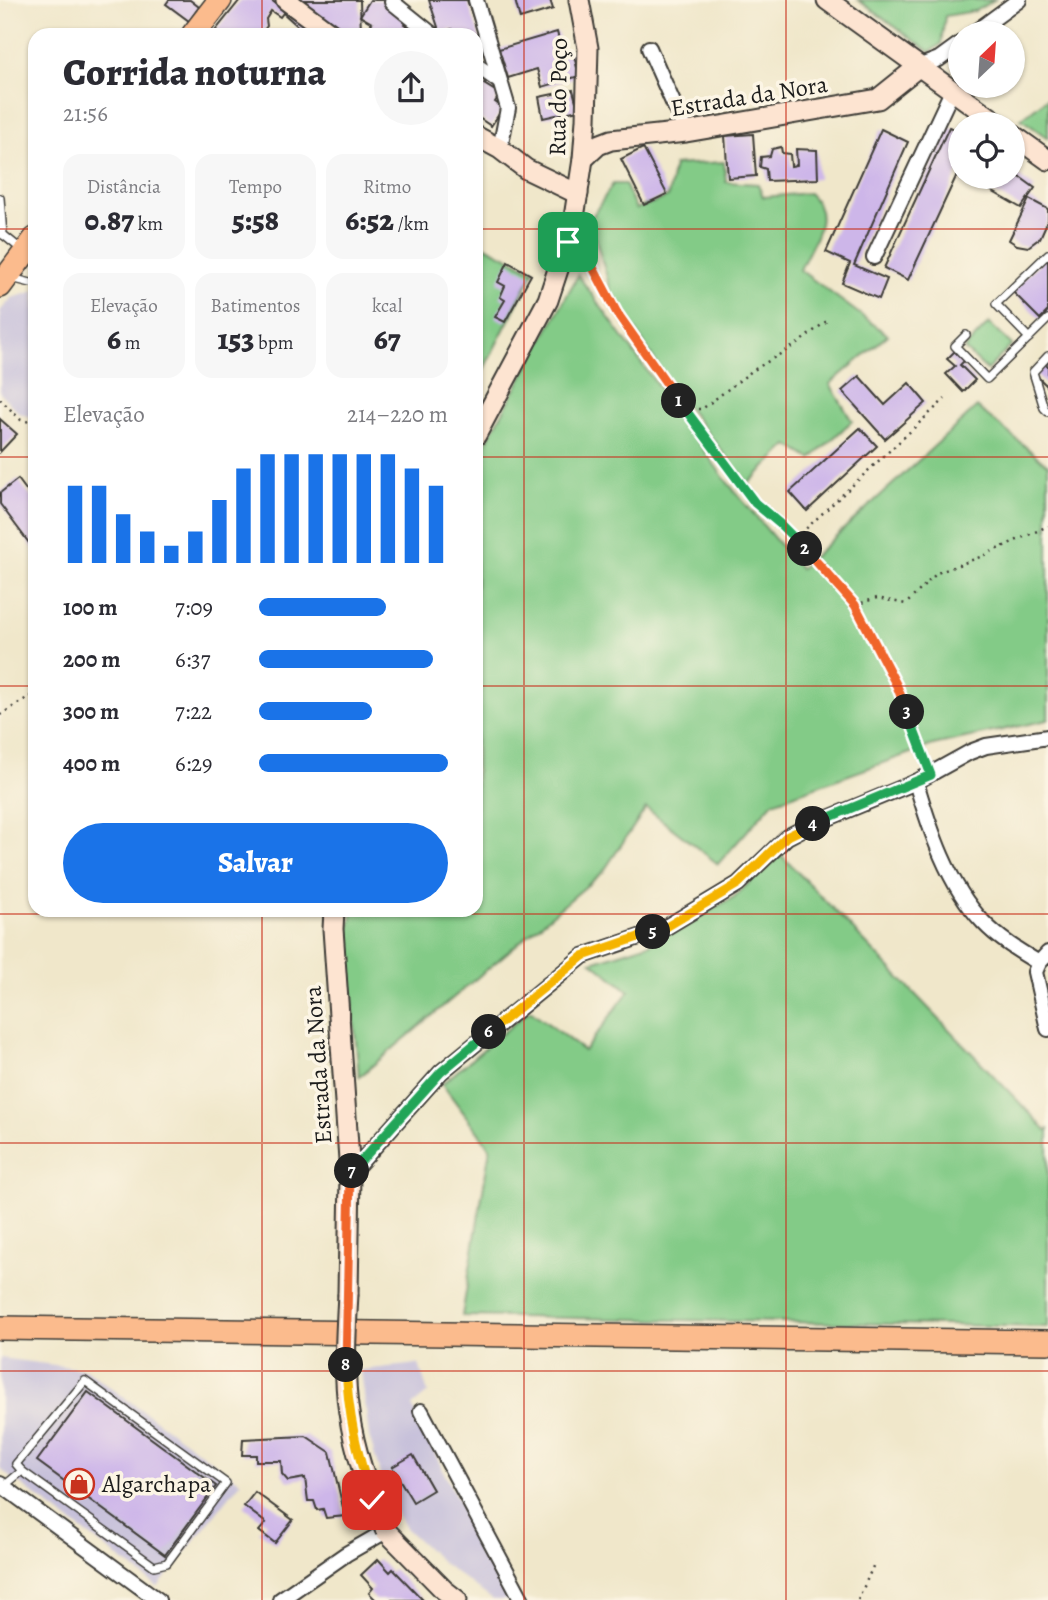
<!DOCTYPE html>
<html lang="pt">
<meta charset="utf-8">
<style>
:root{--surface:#fff;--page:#f7f7f7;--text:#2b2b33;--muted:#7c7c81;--accent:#1a73e8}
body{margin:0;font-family:Alegreya,serif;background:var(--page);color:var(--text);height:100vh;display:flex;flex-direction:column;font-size:26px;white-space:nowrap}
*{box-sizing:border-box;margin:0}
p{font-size:23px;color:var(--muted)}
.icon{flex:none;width:38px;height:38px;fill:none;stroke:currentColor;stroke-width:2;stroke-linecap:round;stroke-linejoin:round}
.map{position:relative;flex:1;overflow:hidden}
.side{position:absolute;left:28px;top:28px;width:455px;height:889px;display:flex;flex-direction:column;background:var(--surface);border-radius:21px;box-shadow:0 2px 5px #0004}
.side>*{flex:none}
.needle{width:46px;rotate:25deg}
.buttons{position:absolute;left:948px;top:21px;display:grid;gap:14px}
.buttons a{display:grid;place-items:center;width:77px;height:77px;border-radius:50%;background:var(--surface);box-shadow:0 2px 5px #0004;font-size:35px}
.pin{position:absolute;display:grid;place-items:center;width:60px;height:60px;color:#fff;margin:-30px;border-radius:14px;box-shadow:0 4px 10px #0006}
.km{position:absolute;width:35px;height:35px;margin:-18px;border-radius:50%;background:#222;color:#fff;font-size:19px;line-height:35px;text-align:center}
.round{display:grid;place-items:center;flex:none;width:74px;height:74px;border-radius:37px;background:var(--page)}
.overview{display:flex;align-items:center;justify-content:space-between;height:119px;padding:0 35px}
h1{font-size:38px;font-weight:800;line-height:52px}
.figures{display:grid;grid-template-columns:repeat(3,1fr);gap:10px;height:119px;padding:7px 35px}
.figures div{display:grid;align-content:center;border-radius:18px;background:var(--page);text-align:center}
.figures b{font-size:30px;font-weight:800}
.figures small{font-size:19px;font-weight:400}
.figures p{font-size:19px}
.chart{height:196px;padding:14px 35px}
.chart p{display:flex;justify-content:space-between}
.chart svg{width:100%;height:126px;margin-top:7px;stroke:var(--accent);stroke-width:6}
.button{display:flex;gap:14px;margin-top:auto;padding:14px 35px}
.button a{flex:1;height:80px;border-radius:42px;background:var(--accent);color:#fff;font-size:28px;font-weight:800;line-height:80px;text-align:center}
ul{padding:0 35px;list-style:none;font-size:23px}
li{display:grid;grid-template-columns:112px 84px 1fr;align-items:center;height:52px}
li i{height:18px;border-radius:9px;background:var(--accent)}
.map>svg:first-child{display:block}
.industrial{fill:#c6c0da}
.green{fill:#83cb87;stroke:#507452;stroke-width:2}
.building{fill:#cdb6e9}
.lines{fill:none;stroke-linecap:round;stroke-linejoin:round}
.lane-casing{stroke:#3c3a36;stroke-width:10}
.street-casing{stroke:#3c3a36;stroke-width:18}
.secondary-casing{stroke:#3c3a36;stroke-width:23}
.primary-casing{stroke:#3c3a36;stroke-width:26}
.path{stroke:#3c3a36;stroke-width:2.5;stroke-dasharray:2 5;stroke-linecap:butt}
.lane{stroke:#fff;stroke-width:7}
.street{stroke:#fff;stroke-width:14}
.secondary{stroke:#fde4d1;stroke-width:19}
.primary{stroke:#fbbb8d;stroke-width:23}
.secondary-bridge-casing{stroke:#3c3a36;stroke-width:23;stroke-linecap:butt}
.secondary-bridge{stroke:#fde4d1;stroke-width:19}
.split-1-casing{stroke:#fff;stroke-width:14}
.split-2-casing{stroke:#fff;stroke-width:14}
.split-3-casing{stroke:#fff;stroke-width:14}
.split-4-casing{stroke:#fff;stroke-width:14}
.split-5-casing{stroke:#fff;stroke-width:14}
.split-6-casing{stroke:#fff;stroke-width:14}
.split-7-casing{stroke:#fff;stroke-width:14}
.split-8-casing{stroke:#fff;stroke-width:14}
.split-9-casing{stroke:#fff;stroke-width:14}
.split-1{stroke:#f0652b;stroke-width:9}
.split-2{stroke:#22a559;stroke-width:9}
.split-3{stroke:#f0652b;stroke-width:9}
.split-4{stroke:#22a559;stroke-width:9}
.split-5{stroke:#f5b400;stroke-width:9}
.split-6{stroke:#f5b400;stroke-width:9}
.split-7{stroke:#22a559;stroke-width:9}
.split-8{stroke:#f0652b;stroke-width:9}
.split-9{stroke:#f5b400;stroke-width:9}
.grid{fill:none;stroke:#c8321e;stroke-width:2;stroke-opacity:0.55}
.labels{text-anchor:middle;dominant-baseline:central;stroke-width:7;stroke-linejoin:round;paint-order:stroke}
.street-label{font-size:24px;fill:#1c1c1c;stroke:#fcf5e5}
.poi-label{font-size:24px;fill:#1c1c1c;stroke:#fcf5e5;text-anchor:start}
</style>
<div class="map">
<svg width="1048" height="1600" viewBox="0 0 1048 1600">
<rect width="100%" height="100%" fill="#fcf5e5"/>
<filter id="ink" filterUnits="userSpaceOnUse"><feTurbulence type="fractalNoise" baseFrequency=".0143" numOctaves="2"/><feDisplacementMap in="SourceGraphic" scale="14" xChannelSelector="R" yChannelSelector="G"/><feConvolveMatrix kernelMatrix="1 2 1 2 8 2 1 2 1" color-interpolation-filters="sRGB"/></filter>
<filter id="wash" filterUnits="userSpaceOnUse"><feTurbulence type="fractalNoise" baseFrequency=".00686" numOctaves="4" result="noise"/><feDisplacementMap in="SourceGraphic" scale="28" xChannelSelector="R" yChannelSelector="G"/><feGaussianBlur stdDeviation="1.57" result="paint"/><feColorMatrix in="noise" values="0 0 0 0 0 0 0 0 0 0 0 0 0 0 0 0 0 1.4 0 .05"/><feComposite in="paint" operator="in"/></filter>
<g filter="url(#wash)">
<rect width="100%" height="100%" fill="#f0e7ca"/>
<!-- industrial -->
<g class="industrial">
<polygon points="35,291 35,419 19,413 0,393 0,311 12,298"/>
<polygon points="0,1358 85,1369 241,1482 158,1587 0,1469"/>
<polygon points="419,1364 428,1393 412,1406 452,1489 517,1600 493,1600 444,1564 405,1528 387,1498 369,1436 361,1370"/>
</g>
<!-- green -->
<g class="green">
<polygon points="858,0 994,0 975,11 945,16 941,44 930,52"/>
<polygon points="1048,98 1048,138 1021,119"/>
<path d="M724,162L726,182L758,184L763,197L809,193C835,217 811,243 800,270L888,335L830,384L852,421L811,459L788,445L748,484L673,389L611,291L590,220L613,184H625L636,209L668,197L674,165Z"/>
<polygon points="476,241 534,271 476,384"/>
<polygon points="578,275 727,482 800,569 977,407 1048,465 1048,720 933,745 773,802 718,864 646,808 603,872 359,1077 347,940 353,910 476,910 476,461"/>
<polygon points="989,323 1012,345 987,370 964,349"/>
<polygon points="780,854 1046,1130 1048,1129 1048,1327 462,1316 490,1148 442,1084 530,1010 584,1051 629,991 592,962 652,943 734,897"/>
</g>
<g id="blocks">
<!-- building -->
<g class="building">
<polygon points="169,0 190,0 199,7 189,21 166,4"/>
<polygon points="240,0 271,0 312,31 309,35 299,35 302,30 283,13 280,17 271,11 266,19 267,26 260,35 212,35"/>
<polygon points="298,0 360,0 361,35 345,35"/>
<polygon points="370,0 391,0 407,19 404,24 420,35 373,35 366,31 372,23 360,16"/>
<polygon points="429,0 467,0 481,41 476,42 476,35 454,35 452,29 440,33"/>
<polygon points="515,0 550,0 553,9 520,19"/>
<polygon points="557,32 563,55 573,52 579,76 542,87 537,69 508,78 499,49"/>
<polygon points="476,71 486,78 484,84 500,94 495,102 503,108 491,126 476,116"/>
<polygon points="573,90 578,110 543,118 539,97"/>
<polygon points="949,127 961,132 961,166 908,280 884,268"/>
<polygon points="881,129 908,142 854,265 887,279 879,299 842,283 850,263 826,252"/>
<polygon points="753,134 756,176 728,178 725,136"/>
<polygon points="781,147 782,153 790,154 791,166 797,165 796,149 817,150 818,179 767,181 766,169 760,167 761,157 770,156 772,149"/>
<polygon points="643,148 667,194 644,205 621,159"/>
<polygon points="1013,172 1035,188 1021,208 981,185 986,177 1013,177"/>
<polygon points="1029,199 1048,209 1048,220 1040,238 1028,247 1017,245 1009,240"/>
<polygon points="1048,255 1048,311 1040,319 1012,291"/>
<polygon points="508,262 531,275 505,322 495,317 505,300 500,297 505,286 498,282"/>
<polygon points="955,351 964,361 960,365 975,380 963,392 946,374 955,366 947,359"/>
<polygon points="1045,363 1048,366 1048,387 1035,374"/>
<polygon points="859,376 885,405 909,383 926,403 885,439 842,391"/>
<polygon points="0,419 17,434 0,452"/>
<polygon points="860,428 877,446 807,511 790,492"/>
<polygon points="18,479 35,502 35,551 0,504 0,493"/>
<polygon points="88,1392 216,1486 165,1555 37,1461"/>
<polygon points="306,1436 330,1452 345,1516 326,1518 323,1509 317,1510 314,1501 308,1501 305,1478 288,1481 282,1474 281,1461 256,1461 256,1455 242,1455 243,1439"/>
<polygon points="413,1455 433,1490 413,1502 392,1467"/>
<polygon points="255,1492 293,1520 275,1543 259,1531 266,1523 244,1506"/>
<polygon points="378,1559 390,1572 393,1569 423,1600 376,1600 369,1593 373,1588 361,1575"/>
</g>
</g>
</g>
<g filter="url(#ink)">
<use href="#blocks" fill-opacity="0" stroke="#3c3a36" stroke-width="2"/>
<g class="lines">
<!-- lane casing -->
<g class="lane-casing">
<g id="lane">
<polyline points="0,198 3,235"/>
<polyline points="1,233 22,250"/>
<polyline points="11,278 35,284"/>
<polyline points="966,335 955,346 987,379 1048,319"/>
<polyline points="1029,338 996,304 1048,254"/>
<polyline points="1048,356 1033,372 1044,408 1048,412"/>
<polygon points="85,1381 226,1483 167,1563 154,1566 22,1471 16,1464"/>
<polyline points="4,1486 22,1471"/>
</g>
</g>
<!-- street casing -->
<g class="street-casing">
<g id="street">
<polyline points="476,0 508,108 500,149"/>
<polyline points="392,2 433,35"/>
<polyline points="974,33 1019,0"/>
<polyline points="649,48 686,132"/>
<polyline points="476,65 500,82"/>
<polyline points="918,67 939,59 961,43"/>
<polyline points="874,257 952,91"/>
<path d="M916,782C930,830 948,885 983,922C999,939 1019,951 1039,963"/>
<polyline points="1048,953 1039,963 1035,972 1048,1029"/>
<polyline points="350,1174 441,1072 583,956 663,929 738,884 787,837 804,828 916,782 970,752 986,746 1048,737"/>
<polyline points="421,1411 522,1600"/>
<polyline points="0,1484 158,1600"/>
<polyline points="280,1600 346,1554 386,1531"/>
</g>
</g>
<!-- secondary casing -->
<g class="secondary-casing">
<g id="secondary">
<polyline points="286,0 333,35"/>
<polyline points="827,0 999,124"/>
<polyline points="1013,135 1048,160"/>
<polyline points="476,136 500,149 526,169 578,194"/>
<polyline points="583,159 598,145 611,140 686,132 878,99 918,67"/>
<polyline points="476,435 548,300 573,224 583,159 586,120 588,48 579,0"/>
<polyline points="334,910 333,929 350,1174 348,1294"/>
<polyline points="386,1531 444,1590 457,1600"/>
</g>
</g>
<!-- primary casing -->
<g class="primary-casing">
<g id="primary">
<polyline points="193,35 220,0"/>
<polyline points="0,286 35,239"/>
<polyline points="0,1328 1048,1342"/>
</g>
</g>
<!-- path -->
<g class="path">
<polyline points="580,252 589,260 617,313 734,476 755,503 780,524 832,577 855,605 897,686 926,762"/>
<polyline points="0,399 21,420 35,423"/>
<polyline points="684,409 702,409 752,371 797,344 828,320"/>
<polyline points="796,538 945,399"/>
<polyline points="855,605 877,598 906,604 937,573 980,557 1048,526"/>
<polyline points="0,715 35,693"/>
<polyline points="858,1600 874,1564"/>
</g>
<!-- lane -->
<use href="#lane" class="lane"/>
<!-- street -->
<use href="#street" class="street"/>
<!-- secondary -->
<use href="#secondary" class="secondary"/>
<!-- primary -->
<use href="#primary" class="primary"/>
<!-- secondary-bridge casing -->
<g class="secondary-bridge-casing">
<path id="secondary-bridge" d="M348,1294C346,1333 343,1374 349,1413C355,1454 369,1493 386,1531"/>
</g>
<!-- secondary-bridge -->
<use href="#secondary-bridge" class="secondary-bridge"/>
</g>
</g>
<g class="lines" filter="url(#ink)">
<!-- split-1 casing -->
<g class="split-1-casing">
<polyline id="split-1" points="568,242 589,260 617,313 679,401"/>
</g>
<!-- split-2 casing -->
<g class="split-2-casing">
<polyline id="split-2" points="679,401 755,503 780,524 805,549"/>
</g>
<!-- split-3 casing -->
<g class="split-3-casing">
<polyline id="split-3" points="805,549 855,605 897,686 907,712"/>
</g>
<!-- split-4 casing -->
<g class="split-4-casing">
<polyline id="split-4" points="813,824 931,775 907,712"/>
</g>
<!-- split-5 casing -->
<g class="split-5-casing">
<polyline id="split-5" points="653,932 663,929 738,884 786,837 813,824"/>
</g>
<!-- split-6 casing -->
<g class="split-6-casing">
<polyline id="split-6" points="489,1032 583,956 653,932"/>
</g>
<!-- split-7 casing -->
<g class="split-7-casing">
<polyline id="split-7" points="352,1171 441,1072 489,1032"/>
</g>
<!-- split-8 casing -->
<g class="split-8-casing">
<polyline id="split-8" points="346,1365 350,1174 352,1171"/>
</g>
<!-- split-9 casing -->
<g class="split-9-casing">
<path id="split-9" d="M346,1365C348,1416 357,1452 372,1500"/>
</g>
<!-- split-1 -->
<use href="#split-1" class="split-1"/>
<!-- split-2 -->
<use href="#split-2" class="split-2"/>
<!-- split-3 -->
<use href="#split-3" class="split-3"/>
<!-- split-4 -->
<use href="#split-4" class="split-4"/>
<!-- split-5 -->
<use href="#split-5" class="split-5"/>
<!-- split-6 -->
<use href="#split-6" class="split-6"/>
<!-- split-7 -->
<use href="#split-7" class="split-7"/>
<!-- split-8 -->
<use href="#split-8" class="split-8"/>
<!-- split-9 -->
<use href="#split-9" class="split-9"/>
</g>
<!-- grid -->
<path class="grid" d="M262,0V35M524,0V1600M786,0V1600M0,229H35M476,229H1048M0,457H35M476,457H1048M0,686H35M476,686H1048M262,910V1600M0,914H1048M0,1143H1048M0,1371H1048"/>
<!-- icons -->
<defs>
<g id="shop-ring" transform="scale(1.575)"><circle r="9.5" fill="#fcf5e5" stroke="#c8321e" stroke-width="1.5"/><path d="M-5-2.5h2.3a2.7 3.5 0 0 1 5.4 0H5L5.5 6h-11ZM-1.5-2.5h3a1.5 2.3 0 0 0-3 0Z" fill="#c8321e"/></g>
</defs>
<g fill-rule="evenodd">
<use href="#shop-ring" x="79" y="1484"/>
</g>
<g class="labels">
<!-- street labels -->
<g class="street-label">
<text transform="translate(749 96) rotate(-9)">Estrada da Nora</text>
<text transform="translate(558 97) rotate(-89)">Rua do Poço</text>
<text transform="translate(318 1065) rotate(-94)">Estrada da Nora</text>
</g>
<!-- poi labels -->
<g class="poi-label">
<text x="102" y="1484">Algarchapa</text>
</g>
</g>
</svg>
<div class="buttons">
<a><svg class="needle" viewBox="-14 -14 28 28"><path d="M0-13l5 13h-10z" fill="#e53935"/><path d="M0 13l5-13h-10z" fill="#7c7c81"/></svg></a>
<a><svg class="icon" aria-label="locate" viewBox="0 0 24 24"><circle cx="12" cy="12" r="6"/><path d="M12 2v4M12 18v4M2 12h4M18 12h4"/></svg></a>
</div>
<div class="pin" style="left:568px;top:242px;background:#1e9e55"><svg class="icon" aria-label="arrive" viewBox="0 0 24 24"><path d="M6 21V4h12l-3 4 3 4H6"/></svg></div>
<div class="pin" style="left:372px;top:1500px;background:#d93025"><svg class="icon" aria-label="check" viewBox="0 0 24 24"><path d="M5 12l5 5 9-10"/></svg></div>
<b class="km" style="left:679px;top:401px">1</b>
<b class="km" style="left:805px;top:549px">2</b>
<b class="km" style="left:907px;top:712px">3</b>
<b class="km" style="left:813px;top:824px">4</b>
<b class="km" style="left:653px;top:932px">5</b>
<b class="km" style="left:489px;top:1032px">6</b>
<b class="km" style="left:352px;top:1171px">7</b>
<b class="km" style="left:346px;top:1365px">8</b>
<section class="side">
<div class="overview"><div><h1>Corrida noturna</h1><p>21:56</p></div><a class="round"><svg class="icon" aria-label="share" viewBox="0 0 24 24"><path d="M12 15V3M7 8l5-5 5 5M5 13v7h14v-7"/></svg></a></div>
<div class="figures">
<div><p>Distância</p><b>0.87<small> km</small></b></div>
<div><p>Tempo</p><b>5:58</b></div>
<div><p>Ritmo</p><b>6:52<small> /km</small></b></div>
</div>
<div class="figures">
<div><p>Elevação</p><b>6<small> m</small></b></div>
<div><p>Batimentos</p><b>153<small> bpm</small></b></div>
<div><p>kcal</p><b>67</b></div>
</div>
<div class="chart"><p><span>Elevação</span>214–220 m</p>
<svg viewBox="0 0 160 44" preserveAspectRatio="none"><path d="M5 44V17M15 44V17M25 44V27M35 44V33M45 44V38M55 44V33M65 44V22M75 44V11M85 44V6M95 44V6M105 44V6M115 44V6M125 44V6M135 44V6M145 44V11M155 44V17"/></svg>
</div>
<ul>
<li><b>100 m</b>7:09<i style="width:67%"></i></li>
<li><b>200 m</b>6:37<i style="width:92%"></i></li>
<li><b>300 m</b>7:22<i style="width:60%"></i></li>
<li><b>400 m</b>6:29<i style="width:100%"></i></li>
</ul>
<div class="button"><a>Salvar</a></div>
</section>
</div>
